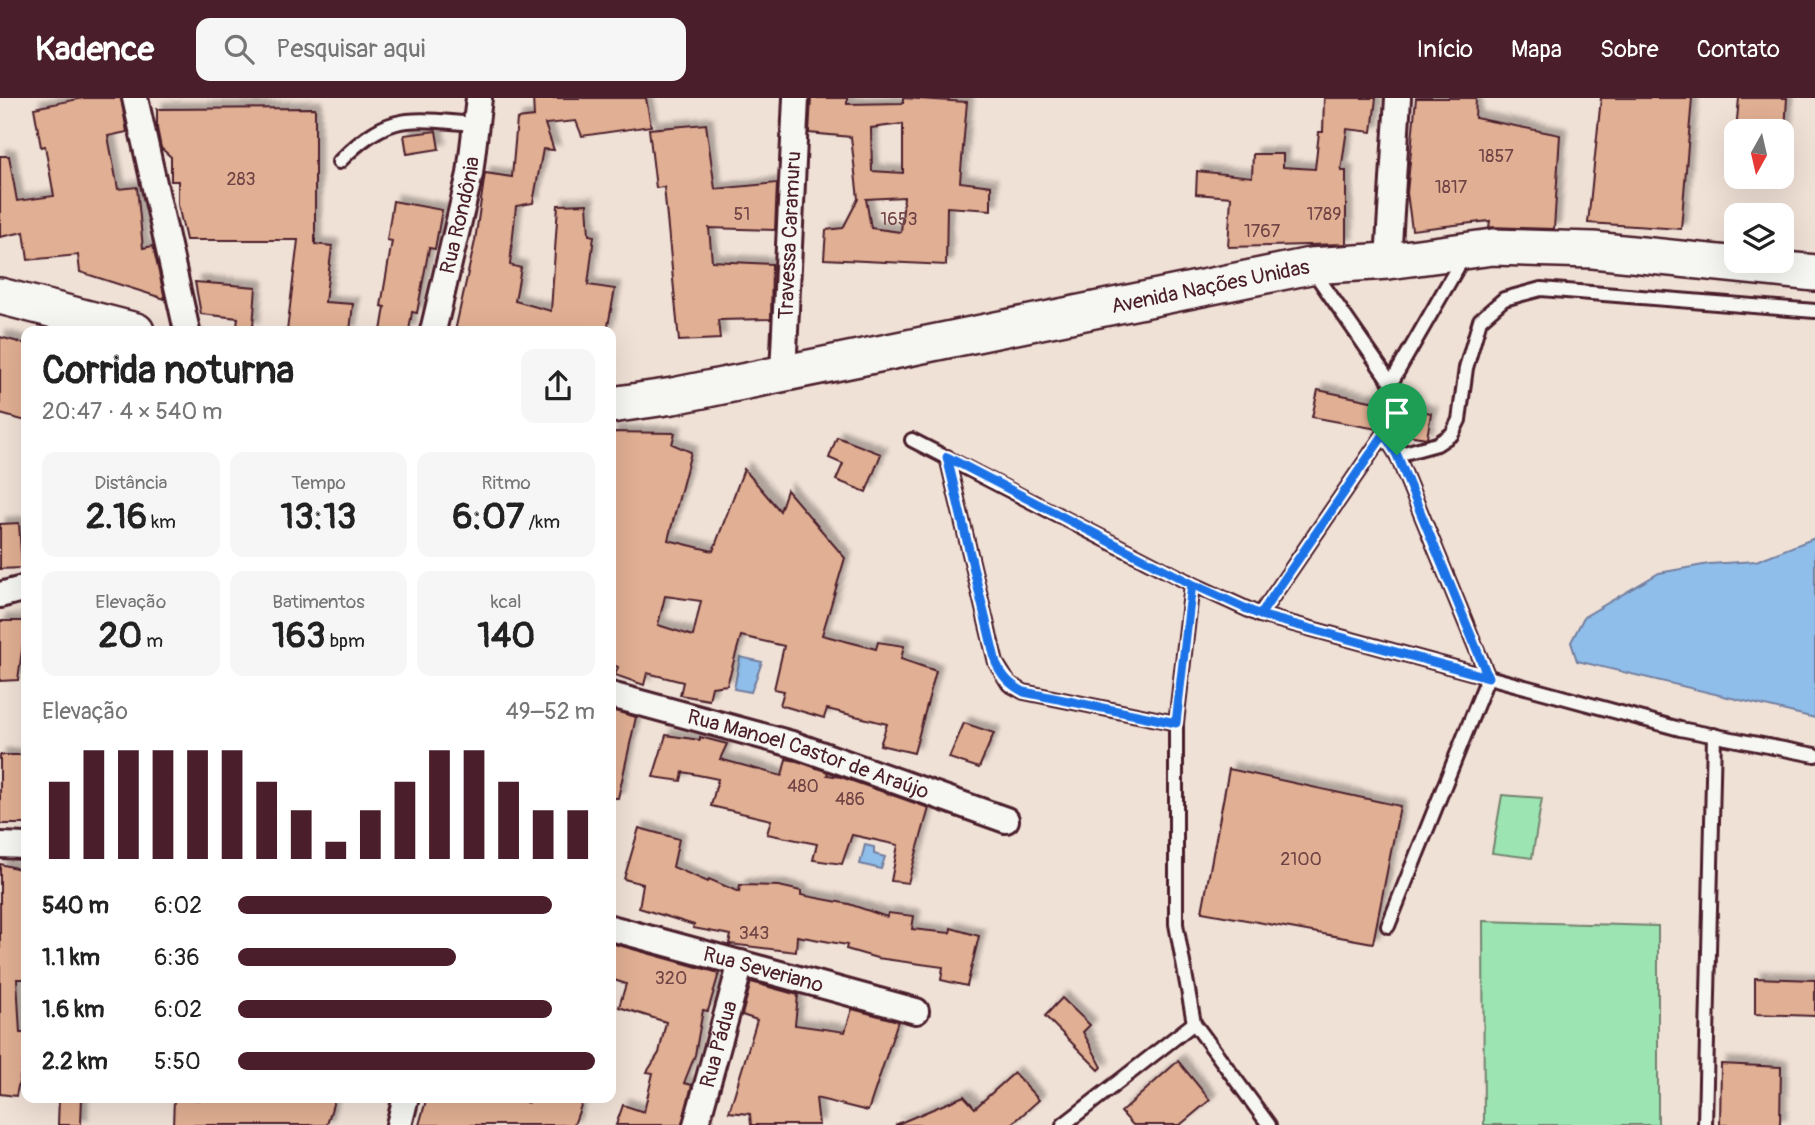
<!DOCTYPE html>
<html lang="pt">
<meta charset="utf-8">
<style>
:root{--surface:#fff;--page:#f6f6f6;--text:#222;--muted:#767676;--accent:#4a1f2b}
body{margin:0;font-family:Pangolin,sans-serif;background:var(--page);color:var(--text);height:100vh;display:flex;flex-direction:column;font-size:26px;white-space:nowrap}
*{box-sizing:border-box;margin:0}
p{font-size:23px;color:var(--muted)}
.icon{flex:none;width:38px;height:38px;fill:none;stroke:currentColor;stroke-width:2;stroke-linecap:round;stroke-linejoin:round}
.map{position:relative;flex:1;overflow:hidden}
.details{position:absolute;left:21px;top:228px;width:595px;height:777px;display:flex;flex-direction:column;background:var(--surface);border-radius:14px;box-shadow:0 7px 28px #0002}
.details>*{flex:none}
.needle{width:46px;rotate:188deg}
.controls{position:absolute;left:1724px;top:21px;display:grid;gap:14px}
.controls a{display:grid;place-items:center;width:70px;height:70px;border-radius:14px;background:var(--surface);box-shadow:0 7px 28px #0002;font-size:35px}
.pin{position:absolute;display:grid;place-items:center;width:60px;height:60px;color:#fff;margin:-72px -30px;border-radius:50% 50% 50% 0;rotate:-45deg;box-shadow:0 0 7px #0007}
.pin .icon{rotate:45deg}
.round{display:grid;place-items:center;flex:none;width:74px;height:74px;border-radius:14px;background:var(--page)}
.summary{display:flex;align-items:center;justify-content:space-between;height:119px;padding:0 21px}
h1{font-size:38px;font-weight:700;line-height:52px}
.stats{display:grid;grid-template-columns:repeat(3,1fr);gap:10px;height:119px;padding:7px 21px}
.stats div{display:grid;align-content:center;border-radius:14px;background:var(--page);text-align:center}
.stats b{font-size:35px;font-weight:700}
.stats small{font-size:19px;font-weight:400}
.stats p{font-size:19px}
.chart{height:196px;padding:14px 21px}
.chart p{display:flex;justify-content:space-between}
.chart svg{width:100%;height:126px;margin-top:7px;stroke:var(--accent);stroke-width:6}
ul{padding:0 21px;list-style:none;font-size:23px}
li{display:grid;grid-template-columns:112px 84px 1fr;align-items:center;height:52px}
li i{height:18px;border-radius:9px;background:var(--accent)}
header{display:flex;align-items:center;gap:42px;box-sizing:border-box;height:98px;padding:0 35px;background:var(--accent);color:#fff}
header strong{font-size:33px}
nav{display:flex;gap:38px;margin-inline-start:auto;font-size:24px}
.search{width:490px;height:63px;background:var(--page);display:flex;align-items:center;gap:18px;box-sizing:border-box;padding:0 24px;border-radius:14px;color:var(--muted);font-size:26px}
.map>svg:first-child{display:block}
.green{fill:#9ce4b2;stroke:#73826e;stroke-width:2}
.water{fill:#8fbeea;stroke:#737e9e;stroke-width:2}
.building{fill:#e1af93;stroke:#4a1f2b;stroke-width:2;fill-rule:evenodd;filter:url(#shadow)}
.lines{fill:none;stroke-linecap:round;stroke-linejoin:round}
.lane-casing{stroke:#4a1f2b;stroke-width:18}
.street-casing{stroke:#4a1f2b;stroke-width:30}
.secondary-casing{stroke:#4a1f2b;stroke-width:40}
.lane{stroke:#f6f6f2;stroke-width:12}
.street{stroke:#f6f6f2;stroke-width:24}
.secondary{stroke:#f6f6f2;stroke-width:35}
.route-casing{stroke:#fff;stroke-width:14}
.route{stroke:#1a73e8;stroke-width:9}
.labels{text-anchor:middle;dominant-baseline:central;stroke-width:7;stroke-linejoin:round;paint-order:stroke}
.number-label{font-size:18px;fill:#704345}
.street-label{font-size:21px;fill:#4a1f2b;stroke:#f6f6f2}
</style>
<header>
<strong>Kadence</strong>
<div class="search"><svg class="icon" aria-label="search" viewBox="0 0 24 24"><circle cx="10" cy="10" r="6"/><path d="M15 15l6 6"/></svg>Pesquisar aqui</div>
<nav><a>Início</a><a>Mapa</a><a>Sobre</a><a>Contato</a></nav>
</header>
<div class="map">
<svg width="1815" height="1027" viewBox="0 0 1815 1027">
<defs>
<filter id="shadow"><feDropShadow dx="6" dy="-6" stdDeviation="2" flood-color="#0004"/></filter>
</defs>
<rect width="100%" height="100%" fill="#f0e1d6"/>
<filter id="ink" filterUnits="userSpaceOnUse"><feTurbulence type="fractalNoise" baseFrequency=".0143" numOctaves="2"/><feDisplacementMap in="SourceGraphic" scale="14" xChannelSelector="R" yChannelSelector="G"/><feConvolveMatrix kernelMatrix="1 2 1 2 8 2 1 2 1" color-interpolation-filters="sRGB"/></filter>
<g filter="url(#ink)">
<!-- green -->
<g class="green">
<polygon points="1502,697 1542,700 1532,760 1492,755"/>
<polygon points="1483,823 1658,828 1658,1027 1484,1027"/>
</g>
<!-- water -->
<g class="water">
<polygon points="1815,440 1815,620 1577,563 1571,544 1584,519 1659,475 1709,466 1756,463"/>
<polygon points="740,559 762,564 751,594 734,591"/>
<polygon points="865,747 874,749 874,756 885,759 881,771 860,766"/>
</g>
<!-- building -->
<g class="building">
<polygon points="83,0 121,0 127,34 108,38 118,91 137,89 143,150 153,148 165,201 80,174 78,157 28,162 24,134 0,139 0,58 9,58 17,103 54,98 45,48 41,49 34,10"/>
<polygon points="533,0 646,0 651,28 582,38 576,23 545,26 554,52 543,51 533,105 516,108 510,167 521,170 515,203 551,213 558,107 587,106 589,137 594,138 588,187 615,191 607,233 455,233 475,143 485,75 512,79 517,21 534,19"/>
<path d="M811,0H847V6L903,5V0L967,4L960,84L991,88V112L947,109L946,167L824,161L826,132L843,130L858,101L851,39L809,35ZM903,26V75L872,73L871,30ZM904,99L901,134L871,130L866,101Z"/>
<polygon points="1324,0 1376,0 1372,34 1347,31 1341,73 1346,73 1346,146 1228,149 1231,99 1196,96 1197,73 1252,79 1253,56 1283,56 1283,69 1315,71 1319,34 1323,34"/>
<polygon points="1416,0 1476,0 1475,20 1560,37 1554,131 1489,129 1490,123 1412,132 1407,95"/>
<polygon points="1601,0 1692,0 1681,131 1588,125"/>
<polygon points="1739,0 1787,0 1785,33 1736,33"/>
<polygon points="315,10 315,146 332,148 325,204 353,206 350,233 287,233 298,142 186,142 178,107 178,83 171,83 171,59 161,50 157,30 157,11"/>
<polygon points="706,26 715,91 777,85 775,132 709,130 712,163 772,166 771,221 718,222 720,241 679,243 664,89 656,90 649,31"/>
<polygon points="436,33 439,51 407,56 404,37"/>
<polygon points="393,103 442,112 435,151 429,150 417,215 412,214 409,233 381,233 385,209 381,208 392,143 387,142"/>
<polygon points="195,184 256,189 253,229 237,228 238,220 201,216"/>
<polygon points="0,239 26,246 26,323 0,316"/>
<polygon points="1318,292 1380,305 1388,315 1397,308 1431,315 1427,340 1393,335 1385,327 1377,331 1312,319"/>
<path d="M611,334L675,335L672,346L691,354L668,442L713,453L744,371L780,413L787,392L845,460L822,537L876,551L878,544L904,548L901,561L936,573L914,655L880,647L887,626L827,611L824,620L780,607L784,593L774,591L784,548L741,538L727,587L712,589L709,602L680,597L683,584L647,575L644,587L615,577L618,569L611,566ZM665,498L701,503L693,538L658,527Z"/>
<polygon points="837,339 881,356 866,394 836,382 843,366 829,360"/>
<polygon points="19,425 22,470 0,471 0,426"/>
<polygon points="0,523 26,523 18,582 0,583"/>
<polygon points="611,612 636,619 618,700 611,700"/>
<polygon points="964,625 994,635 979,670 949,660"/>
<polygon points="666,637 700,642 700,639 727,646 720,661 782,678 786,661 797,663 828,674 827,677 841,679 929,710 908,785 891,783 898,747 852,737 842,766 813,762 817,746 767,736 771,722 711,708 718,681 683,674 681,683 653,679"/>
<rect x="0" y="657" width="26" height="69"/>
<polygon points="1229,671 1400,708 1373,845 1202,814"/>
<polygon points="639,730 679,741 673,769 708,784 709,781 739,794 740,787 779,788 801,793 801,797 849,806 887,819 888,815 914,818 912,831 950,835 951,830 979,838 967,888 941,882 943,869 877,860 846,851 847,847 797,838 796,854 729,846 731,837 693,830 694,827 639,810 643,786 624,781"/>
<polygon points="0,766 24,772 26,881 17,881 20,935 26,935 26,951 16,998 0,996"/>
<polygon points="611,845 719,875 708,913 703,912 695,957 684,985 692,987 682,1027 616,1027 623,1007 644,1014 653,975 647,974 659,955 666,924 619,909 626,886 611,881"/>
<polygon points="1755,880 1815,882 1815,918 1755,916"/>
<polygon points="751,884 798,897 795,927 845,934 852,911 898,923 868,1013 816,1000 819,1027 751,1027 750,1016 729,1014 757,922 742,917"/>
<polygon points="1062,900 1090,927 1083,934 1102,969 1099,972 1045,918"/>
<polygon points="1178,963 1210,1002 1180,1027 1133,1027 1121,1014"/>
<polygon points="1721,966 1781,969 1780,1027 1720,1027"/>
<polygon points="1014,975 1039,1002 1011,1027 895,1027 964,998 975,1010"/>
<polygon points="59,999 82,999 81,1027 58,1027"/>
<polygon points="224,999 335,999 327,1027 173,1027 174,1000 223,1003"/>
<polygon points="427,999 514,999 528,1005 530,999 584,999 574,1027 419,1027"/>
</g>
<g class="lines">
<!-- lane casing -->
<g class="lane-casing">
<g id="lane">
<path d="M339,64C389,13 409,21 476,26"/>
<polyline points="1312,171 1391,285"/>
<polyline points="1389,306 1391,285 1464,158"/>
<polyline points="912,342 1192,486 1260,517 1680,631 1815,657"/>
<polyline points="1397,357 1437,346 1452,336 1459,322 1466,270 1480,222 1504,201 1541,191 1815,213"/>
<polyline points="947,359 996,565 1009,586 1024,594 1176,625"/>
<polyline points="1192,486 1176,625 1176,826 1194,925 1269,1027"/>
<polyline points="1260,517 1384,336 1397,357 1488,579 1388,828"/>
<polyline points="1063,1027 1194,925"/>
<polyline points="1705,1027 1714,637"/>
</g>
</g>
<!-- street casing -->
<g class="street-casing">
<g id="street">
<polyline points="135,0 187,233"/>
<polyline points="1388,163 1398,0"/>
<path id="s1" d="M433,233L470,76L479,0"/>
<path id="s2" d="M783,275L796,0"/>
<polyline points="0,497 26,490"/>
<path id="s3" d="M611,597L792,646L1006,722"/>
<polyline points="0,747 26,748"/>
<path id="s4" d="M611,830L916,913"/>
<polyline points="399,1027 406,999"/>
<path id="s5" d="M696,1027L741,865"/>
</g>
</g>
<!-- secondary casing -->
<g class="secondary-casing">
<g id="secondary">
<polyline points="0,198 136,233"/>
<path id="s6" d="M611,307L673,298L1310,168L1388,163L1493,149L1593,152L1815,175"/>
</g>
</g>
<!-- lane -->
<use href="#lane" class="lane"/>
<!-- street -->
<use href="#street" class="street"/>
<!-- secondary -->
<use href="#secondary" class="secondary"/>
</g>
</g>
<g class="lines" filter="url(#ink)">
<!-- route casing -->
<g class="route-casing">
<path id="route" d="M1397,357L1384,336L1260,517L1192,486L947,359L996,565C1003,579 1009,586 1024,594L1176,625L1192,486L1260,517L1488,579L1397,357"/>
</g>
<!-- route -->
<use href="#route" class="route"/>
</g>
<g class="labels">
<!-- number labels -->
<g class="number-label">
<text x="1496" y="58">1857</text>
<text x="241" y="81">283</text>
<text x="1451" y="89">1817</text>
<text x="742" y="116">51</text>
<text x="1324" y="116">1789</text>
<text x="899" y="121">1653</text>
<text x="1262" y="133">1767</text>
<text x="803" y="688">480</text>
<text x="850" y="701">486</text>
<text x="1301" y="761">2100</text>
<text x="754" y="835">343</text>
<text x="671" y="880">320</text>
</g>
<!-- street labels -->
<g class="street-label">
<text stroke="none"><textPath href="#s1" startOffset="119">Rua Rondônia</textPath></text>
<text stroke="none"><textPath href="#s2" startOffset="138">Travessa Caramuru</textPath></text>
<text stroke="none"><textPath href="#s6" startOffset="611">Avenida Nações Unidas</textPath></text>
<text stroke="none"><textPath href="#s3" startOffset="206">Rua Manoel Castor de Araújo</textPath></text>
<text stroke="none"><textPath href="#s4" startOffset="158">Rua Severiano</textPath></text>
<text stroke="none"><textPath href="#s5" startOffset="84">Rua Pádua</textPath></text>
</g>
</g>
</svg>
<div class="controls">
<a><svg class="needle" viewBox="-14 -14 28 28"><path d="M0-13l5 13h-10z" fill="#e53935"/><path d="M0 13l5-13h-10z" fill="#767676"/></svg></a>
<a><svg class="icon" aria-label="layers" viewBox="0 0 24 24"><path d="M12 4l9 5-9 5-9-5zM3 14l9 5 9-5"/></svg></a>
</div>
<div class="pin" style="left:1397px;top:357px;background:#1e9e55"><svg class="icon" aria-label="arrive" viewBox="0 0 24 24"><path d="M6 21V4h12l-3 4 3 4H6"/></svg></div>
<section class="details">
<div class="summary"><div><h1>Corrida noturna</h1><p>20:47 · 4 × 540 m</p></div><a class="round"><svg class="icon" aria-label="share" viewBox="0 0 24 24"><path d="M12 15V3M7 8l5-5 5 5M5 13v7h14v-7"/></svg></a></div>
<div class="stats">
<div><p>Distância</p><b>2.16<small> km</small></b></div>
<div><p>Tempo</p><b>13:13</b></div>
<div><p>Ritmo</p><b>6:07<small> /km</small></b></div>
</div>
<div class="stats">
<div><p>Elevação</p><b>20<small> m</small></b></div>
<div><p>Batimentos</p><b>163<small> bpm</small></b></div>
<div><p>kcal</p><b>140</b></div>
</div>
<div class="chart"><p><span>Elevação</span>49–52 m</p>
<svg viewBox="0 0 160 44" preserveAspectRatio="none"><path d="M5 44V17M15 44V6M25 44V6M35 44V6M45 44V6M55 44V6M65 44V17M75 44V27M85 44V38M95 44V27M105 44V17M115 44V6M125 44V6M135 44V17M145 44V27M155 44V27"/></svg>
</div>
<ul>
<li><b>540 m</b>6:02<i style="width:88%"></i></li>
<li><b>1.1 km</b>6:36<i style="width:61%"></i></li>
<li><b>1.6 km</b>6:02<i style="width:88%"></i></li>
<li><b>2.2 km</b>5:50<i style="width:100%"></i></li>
</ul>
</section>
</div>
